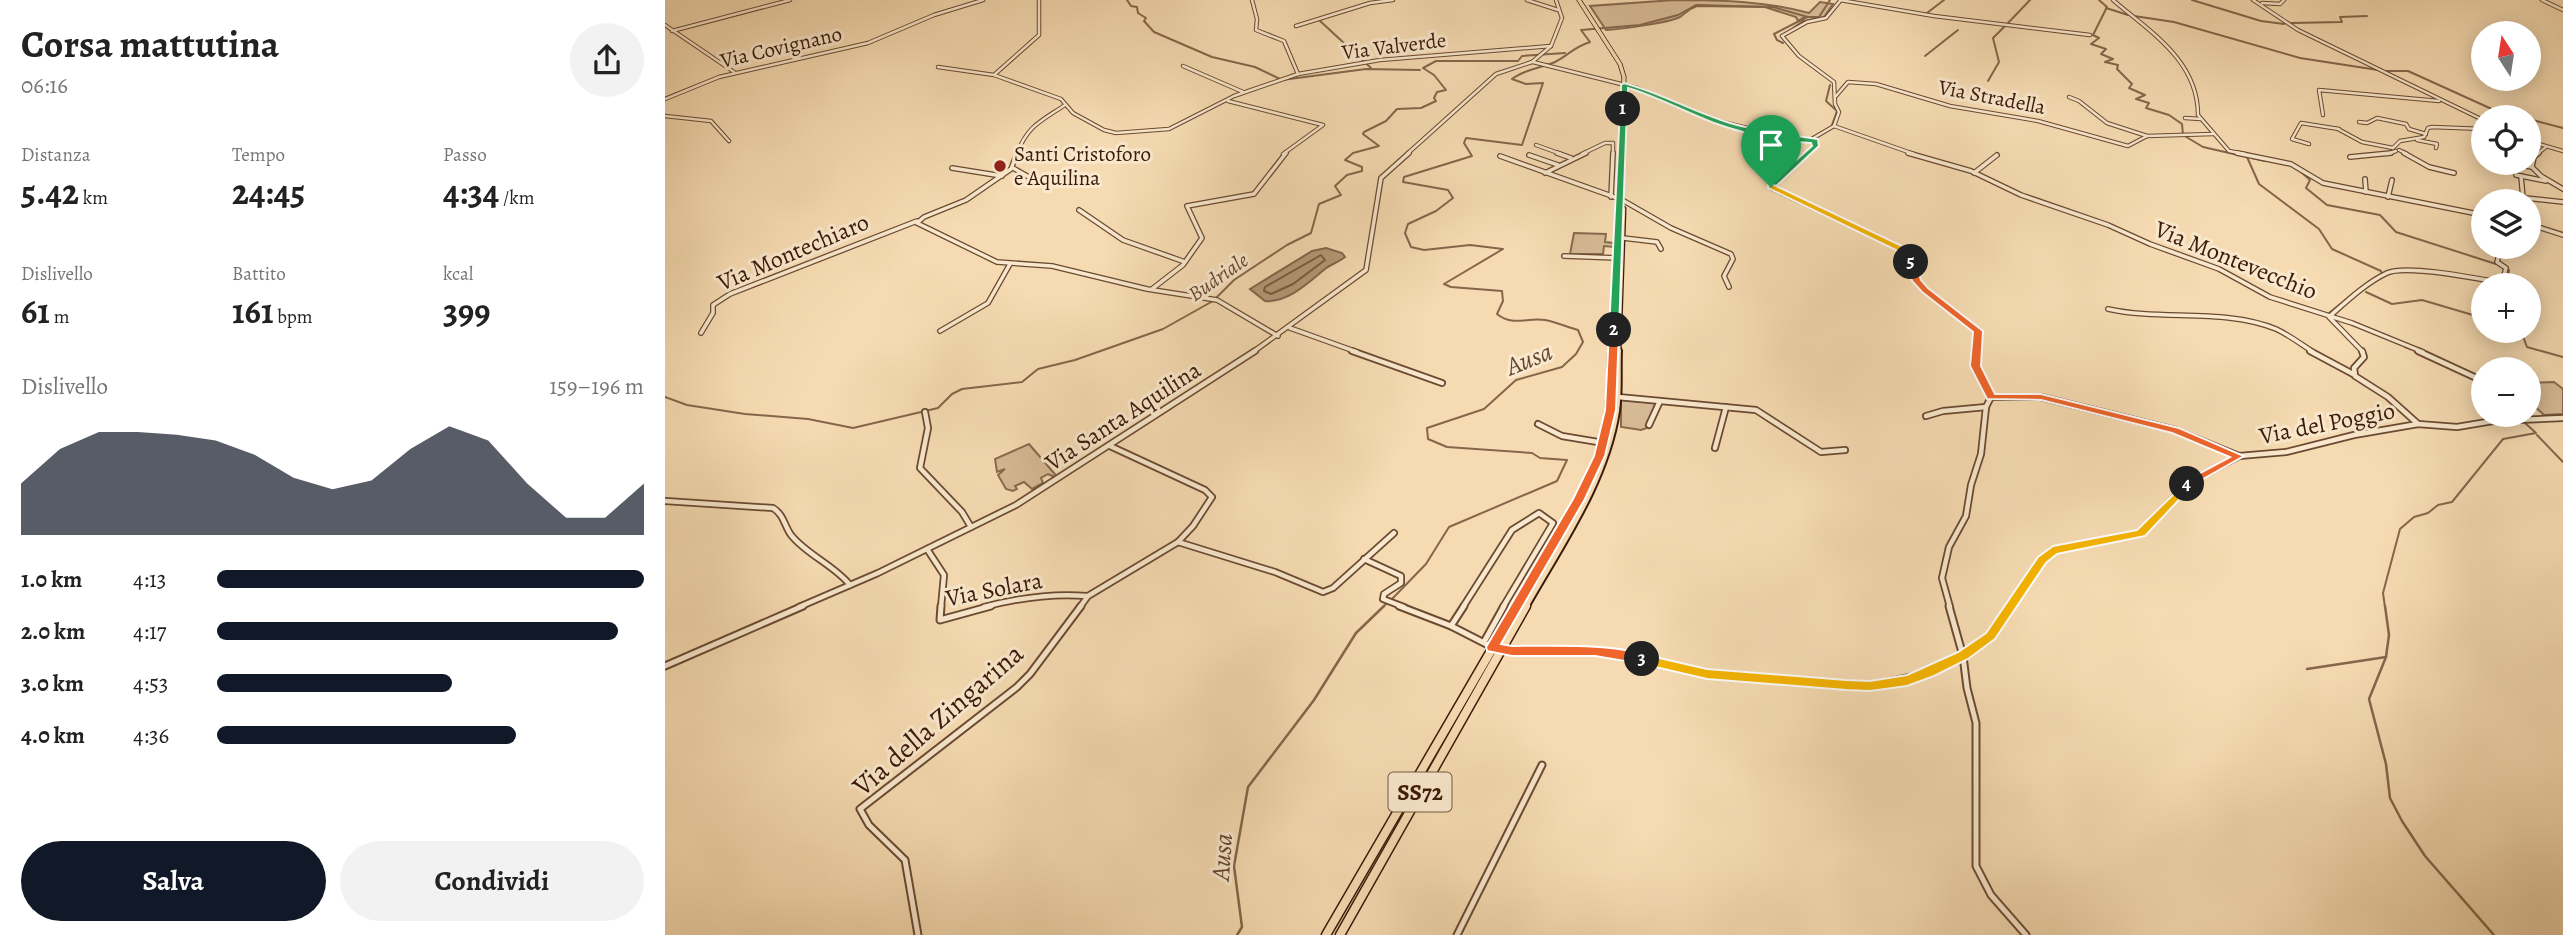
<!DOCTYPE html>
<html lang="it">
<meta charset="utf-8">
<style>
:root{--surface:#fff;--page:#f2f2f2;--text:#222;--muted:#767676;--accent:#111827}
body{margin:0;font-family:Alegreya,serif;background:var(--page);color:var(--text);height:100vh;display:flex;flex-direction:column;font-size:26px;white-space:nowrap}
*{box-sizing:border-box;margin:0}
p{font-size:23px;color:var(--muted)}
.icon{flex:none;width:38px;height:38px;fill:none;stroke:currentColor;stroke-width:2;stroke-linecap:round;stroke-linejoin:round}
.map{position:relative;flex:1;overflow:hidden}
.drawer{display:flex;flex-direction:column;background:var(--surface);width:665px}
.drawer>*{flex:none}
.needle{width:46px;rotate:348deg}
.controls{position:absolute;left:1806px;top:21px;display:grid;gap:14px}
.controls a{display:grid;place-items:center;width:70px;height:70px;border-radius:50%;background:var(--surface);box-shadow:0 4px 18px #0003;font-size:35px}
.pin{position:absolute;display:grid;place-items:center;width:60px;height:60px;color:#fff;margin:-72px -30px;border-radius:50% 50% 50% 0;rotate:-45deg;box-shadow:0 0 7px #0007}
.pin .icon{rotate:45deg}
.km{position:absolute;width:35px;height:35px;margin:-18px;border-radius:50%;background:#222;color:#fff;font-size:19px;line-height:35px;text-align:center}
.round{display:grid;place-items:center;flex:none;width:74px;height:74px;border-radius:37px;background:var(--page)}
.overview{display:flex;align-items:center;justify-content:space-between;height:119px;padding:0 21px}
h1{font-size:38px;font-weight:700;line-height:52px}
.metrics{display:grid;grid-template-columns:repeat(3,1fr);gap:10px;height:119px;padding:7px 21px}
.metrics div{display:grid;align-content:center}
.metrics b{font-size:35px;font-weight:700}
.metrics small{font-size:19px;font-weight:400}
.metrics p{font-size:19px}
.chart{height:196px;padding:14px 21px}
.chart p{display:flex;justify-content:space-between}
.chart svg{width:100%;height:126px;margin-top:7px;fill:var(--accent);opacity:.7}
.button{display:flex;gap:14px;margin-top:auto;padding:14px 21px}
.button a{flex:1;height:80px;border-radius:42px;background:var(--accent);color:#fff;font-size:28px;font-weight:700;line-height:80px;text-align:center}
.button a+a{background:var(--page);color:var(--text)}
ul{padding:0 21px;list-style:none;font-size:23px}
li{display:grid;grid-template-columns:112px 84px 1fr;align-items:center;height:52px}
li i{height:18px;border-radius:9px;background:var(--accent)}
main{display:flex;flex:1;min-height:0}
.map>svg:first-child{display:block}
.green{fill:#d6ba95;stroke:#886a4e;stroke-width:2}
.water{fill:#b69978;stroke:#85664b;stroke-width:2}
.lines{fill:none;stroke-linecap:round;stroke-linejoin:round}
.shore{stroke:#785a40;stroke-width:2}
.stream-far1{stroke:#85664b;stroke-width:2}
.stream{stroke:#85664b;stroke-width:2.5}
.minor-far3-casing{stroke:#6a4a32;stroke-width:4.5}
.minor-far2-casing{stroke:#6a4a32;stroke-width:6}
.minor-far1-casing{stroke:#6a4a32;stroke-width:8}
.minor-casing{stroke:#6a4a32;stroke-width:9}
.major-far3-casing{stroke:#3b1a08;stroke-width:5}
.major-far2-casing{stroke:#3b1a08;stroke-width:7}
.major-far1-casing{stroke:#3b1a08;stroke-width:10}
.major-casing{stroke:#3b1a08;stroke-width:11}
.minor-far3{stroke:#f9e8cd;stroke-width:2.5}
.minor-far2{stroke:#f9e8cd;stroke-width:3.5}
.minor-far1{stroke:#f9e8cd;stroke-width:4.5}
.minor{stroke:#f9e8cd;stroke-width:5}
.major-far3{stroke:#f6dbb2;stroke-width:3.5}
.major-far2{stroke:#f6dbb2;stroke-width:4.5}
.major-far1{stroke:#f6dbb2;stroke-width:6}
.major{stroke:#f6dbb2;stroke-width:8}
.split-1{fill:#22a559;stroke:#fff;stroke-width:2}
.split-2{fill:#22a559;stroke:#fff;stroke-width:2}
.split-3{fill:#f0652b;stroke:#fff;stroke-width:2}
.split-4{fill:#f5b400;stroke:#fff;stroke-width:2}
.split-5{fill:#f0652b;stroke:#fff;stroke-width:2}
.split-6{fill:#f5b400;stroke:#fff;stroke-width:2}
.poi-dot{fill:#8f2418;stroke:#f9e8cd;stroke-width:2.5}
.labels{text-anchor:middle;dominant-baseline:central;stroke-width:6;stroke-linejoin:round;paint-order:stroke}
.far-street-label{font-size:21px;fill:#3b1a08;stroke:#f9e8cd}
.far-poi-label{font-size:21px;fill:#3b1a08;stroke:#f9e8cd;text-anchor:start}
.far-water-label{font-size:21px;font-style:italic;fill:#66462f;stroke:#f9e8cd}
.shield{fill:#f9e8cd;stroke:#745843;stroke-width:2}
.shield-label{font-size:23px;font-weight:bold;fill:#3b1a08}
.street-label{font-size:24px;fill:#3b1a08;stroke:#f9e8cd}
.water-label{font-size:26px;font-style:italic;fill:#66462f;stroke:#f9e8cd}
.near-street-label{font-size:28px;fill:#3b1a08;stroke:#f9e8cd}
</style>
<main>
<section class="drawer">
<div class="overview"><div><h1>Corsa mattutina</h1><p>06:16</p></div><a class="round"><svg class="icon" aria-label="share" viewBox="0 0 24 24"><path d="M12 15V3M7 8l5-5 5 5M5 13v7h14v-7"/></svg></a></div>
<div class="metrics">
<div><p>Distanza</p><b>5.42<small> km</small></b></div>
<div><p>Tempo</p><b>24:45</b></div>
<div><p>Passo</p><b>4:34<small> /km</small></b></div>
</div>
<div class="metrics">
<div><p>Dislivello</p><b>61<small> m</small></b></div>
<div><p>Battito</p><b>161<small> bpm</small></b></div>
<div><p>kcal</p><b>399</b></div>
</div>
<div class="chart"><p><span>Dislivello</span>159–196 m</p>
<svg viewBox="0 0 160 44" preserveAspectRatio="none"><path d="M0 44V26L10 14L20 8L30 8L40 9L50 11L60 16L70 24L80 28L90 25L100 14L110 6L120 11L130 26L140 38L150 38L160 26V44z"/></svg>
</div>
<ul>
<li><b>1.0 km</b>4:13<i style="width:100%"></i></li>
<li><b>2.0 km</b>4:17<i style="width:94%"></i></li>
<li><b>3.0 km</b>4:53<i style="width:55%"></i></li>
<li><b>4.0 km</b>4:36<i style="width:70%"></i></li>
</ul>
<div class="button"><a>Salva</a><a>Condividi</a></div>
</section>
<div class="map">
<svg width="1898" height="935" viewBox="0 0 1898 935">
<rect width="100%" height="100%" fill="#f6dbb2"/>
<filter id="stains"><feTurbulence type="fractalNoise" baseFrequency=".00286" numOctaves="4"/><feColorMatrix values="0 0 0 0 .2 0 0 0 0 .09 0 0 0 0 .02 0 0 0 .5 -.17"/></filter>
<radialGradient id="worn" r=".72"><stop offset=".6" stop-color="#630" stop-opacity="0"/><stop offset="1" stop-color="#630" stop-opacity=".3"/></radialGradient>
<!-- green -->
<g class="green">
<path d="M1009,0C1055,0 1100,1 1144,13L1155,2L1168,4L1159,17L1140,21L1127,29L1138,21V18L1133,21L1131,17L1100,7L1032,6C1023,9 1021,13 1015,17C1003,23 956,29 941,30L925,6Z"/>
<polygon points="909,233 941,234 940,242 949,243 949,247 939,246 938,254 905,254"/>
<polygon points="1889,382 1898,389 1898,414 1879,415 1864,401 1864,389 1869,388 1864,383"/>
<polygon points="956,398 993,402 982,428 976,430 956,427"/>
<polygon points="364,444 394,479 383,474 376,478 378,483 367,489 359,482 350,486 352,489 348,491 341,489 333,475 340,469 332,472 330,459"/>
</g>
<!-- water -->
<path class="water" d="M661,248L677,253L680,257C674,262 666,264 660,269C644,282 623,303 600,301L585,289L647,251Z"/>
<g class="lines">
<!-- shore -->
<polygon class="shore" points="656,255 660,260 628,284 606,294 599,291 600,287"/>
<!-- stream-far1 -->
<g class="stream-far1">
<polyline points="462,0 466,6 472,7 473,13 481,18 479,21 489,32 547,57 590,67 617,80 701,69 755,70"/>
<polyline points="1434,0 1442,7 1428,35 1434,38 1426,44 1441,49 1436,54 1448,59 1440,62 1453,65 1452,69 1467,84 1464,88 1480,95 1471,99 1484,103 1481,108 1504,115 1517,124 1518,135 1538,147 1582,157 1594,184 1654,229 1667,249 1716,271 1717,274"/>
<polyline points="1527,0 1596,21 1619,24"/>
<polyline points="1441,8 1463,15"/>
<polyline points="1262,13 1279,0"/>
<polyline points="1469,16 1509,22 1635,58 1713,70"/>
<polyline points="654,20 706,68"/>
<polyline points="1343,23 1365,0"/>
<polyline points="1626,23 1677,22 1675,17 1702,16"/>
<polyline points="1118,43 1112,40 1109,34 1142,17"/>
<polyline points="1260,56 1293,30"/>
<polyline points="1721,71 1743,71 1829,110 1856,117"/>
<polyline points="1323,81 1334,62 1328,38 1341,25"/>
<polyline points="1165,85 1161,101 1172,111 1167,125"/>
<polyline points="1864,119 1898,128"/>
<polyline points="1587,158 1600,161"/>
<polyline points="1635,171 1645,180 1641,188 1662,205 1715,215 1731,232 1831,264"/>
<polyline points="1842,285 1844,270"/>
<polyline points="1701,292 1727,304 1757,300 1818,318"/>
<polyline points="1664,313 1689,293"/>
<polyline points="1856,331 1862,347 1898,357"/>
<polyline points="1740,347 1751,351"/>
<polyline points="1810,380 1818,384"/>
<polyline points="0,397 22,405 80,414 143,419 188,428 273,408 287,394 297,389 357,382 373,369 410,360 498,329 548,301 569,280 622,245 646,233 654,204 676,195 670,186 682,175 697,171 697,167 680,160 688,153 714,146 698,134 699,132 721,121 732,109 756,108 771,101 769,98 772,92 781,90 769,75 758,68 771,61 853,61 857,56 900,53"/>
<polyline points="1872,435 1898,462"/>
<path d="M726,600L761,564L784,527L892,481L902,460L875,458L867,453L782,447L763,439L762,428L819,409L851,380L897,367L911,354L918,342L913,330C902,327 891,322 880,320C862,317 848,327 832,314L838,301L837,291L786,287L779,284L838,249L805,245L759,250L746,247L740,233L743,224L771,211L788,198L783,190L738,182L739,177L807,156L799,143L801,138L857,145L878,83L861,84L847,79C860,69 876,68 890,62C904,55 907,48 925,42L916,30L975,25L1013,15L1031,5L1108,7L1143,17H1154L1165,0"/>
<polyline points="718,607 722,603"/>
<polyline points="1720,607 1718,593 1735,529 1749,517 1763,513 1773,505 1787,502 1838,439 1871,433 1859,422"/>
</g>
<!-- stream -->
<g class="stream">
<polyline points="1720,606 1724,635 1721,657 1704,699 1721,764 1725,798 1737,821 1760,856 1829,935"/>
<polyline points="1642,669 1721,657"/>
<polyline points="572,935 577,927 569,866 583,787 649,700 691,633 719,606"/>
</g>
<!-- minor-far3 casing -->
<g class="minor-far3-casing">
<g id="minor-far3">
<polyline points="374,0 374,35 329,75 396,99 408,113 439,130 451,133 504,129 569,96 633,74 715,60 886,46"/>
<polyline points="587,0 592,19 591,30 619,41 633,74"/>
<polyline points="862,0 893,10"/>
<polyline points="1175,0 1269,16 1425,35"/>
<path d="M1448,0C1485,32 1533,60 1533,115L1564,151L1580,154"/>
<polyline points="1588,0 1633,30 1818,120"/>
<polyline points="1877,0 1898,10"/>
<polyline points="1597,3 1615,4 1619,0"/>
<polyline points="0,25 69,72"/>
<polyline points="631,26 705,3 728,0"/>
<polyline points="7,31 125,0"/>
<polyline points="868,62 972,88 1045,119 1127,139 1145,140 1169,126 1249,154"/>
<polyline points="518,66 578,92"/>
<polyline points="273,67 329,75"/>
<polyline points="1171,96 1183,82 1211,84 1285,106 1373,121 1463,146 1482,136 1548,134"/>
<polyline points="1404,97 1414,101 1442,123 1482,136"/>
<polyline points="0,99 54,77 203,43 269,15 318,0"/>
<polyline points="563,101 658,125 618,154"/>
<polyline points="1658,115 1654,90 1774,101"/>
<polyline points="0,116 46,121 64,141"/>
<polyline points="1520,118 1536,119"/>
<polyline points="1694,122 1702,123 1712,118 1741,124 1744,129 1761,134"/>
<polyline points="1169,126 1174,112 1170,104 1169,82 1134,56 1117,36 1142,22 1161,18 1175,1"/>
<polyline points="1673,129 1697,142 1728,148"/>
<polyline points="1752,140 1772,144 1771,148"/>
<polyline points="1864,141 1898,151"/>
<polyline points="1644,144 1627,139 1636,123 1674,129"/>
<polyline points="871,145 896,154"/>
<polyline points="1728,148 1735,141 1759,137 1763,128 1767,127 1818,129"/>
<polyline points="1734,150 1742,154"/>
<path d="M352,154C362,126 376,121 400,105"/>
<polyline points="742,154 831,74 867,62 886,46 897,18 891,0"/>
<polyline points="917,154 940,143 948,143 948,154"/>
<polyline points="1142,154 1151,146 1148,139"/>
<polyline points="1722,154 1731,151"/>
<polyline points="1872,154 1881,147"/>
</g>
</g>
<!-- minor-far2 casing -->
<g class="minor-far2-casing">
<g id="minor-far2">
<polyline points="352,153 346,169 301,200 259,217 252,223 332,262 387,266 482,289 552,300 613,336"/>
<polyline points="892,153 906,158"/>
<polyline points="1143,153 1106,186 1107,188 1234,248 1242,256 1256,286 1313,331 1312,352"/>
<polyline points="1243,153 1306,171 1356,195 1443,225 1485,244 1554,269 1605,297 1687,323 1758,352"/>
<polyline points="1572,153 1626,164 1658,183 1818,215"/>
<polyline points="1739,153 1764,167 1789,173"/>
<polyline points="1874,153 1869,157 1867,167 1876,176 1898,189"/>
<polyline points="864,155 893,165"/>
<polyline points="835,156 955,199"/>
<polyline points="1685,157 1726,153"/>
<polyline points="1844,163 1867,167"/>
<polyline points="287,168 337,176"/>
<polyline points="348,168 371,181"/>
<polyline points="880,173 921,153"/>
<polyline points="1309,173 1332,155"/>
<polyline points="1851,175 1881,181"/>
<polyline points="1856,176 1858,198"/>
<polyline points="1700,179 1701,192"/>
<polyline points="1842,196 1898,202"/>
<polyline points="946,197 948,153"/>
<polyline points="1723,197 1727,180"/>
<polyline points="959,201 1006,228 1066,254 1068,259 1059,276 1064,287"/>
<polyline points="414,210 458,240 520,262"/>
<polyline points="1864,224 1898,235"/>
<polyline points="958,238 992,242 996,249"/>
<polyline points="899,256 952,258"/>
<polyline points="487,289 518,265 537,238 522,206 589,194 621,153"/>
<path d="M1443,309C1496,321 1561,308 1611,329C1624,335 1636,344 1648,352"/>
<path d="M1665,316C1682,301 1701,283 1722,273C1741,264 1815,279 1837,283L1841,268L1832,262L1836,247"/>
<polyline points="1664,317 1698,352"/>
<polyline points="625,328 692,352"/>
<polyline points="275,331 323,303 345,264"/>
<polyline points="36,333 48,313 48,305 65,294 252,221"/>
<polyline points="588,352 701,270 716,178 744,153"/>
</g>
</g>
<!-- minor-far1 casing -->
<g class="minor-far1-casing">
<g id="minor-far1">
<polyline points="687,351 777,383"/>
<polyline points="1645,351 1688,374"/>
<polyline points="1697,351 1699,357 1689,368 1690,376 1723,397 1752,423"/>
<polyline points="1753,351 1818,381"/>
<polyline points="953,397 1091,410 1156,452 1180,450"/>
<polyline points="1326,397 1376,397 1510,430 1574,456"/>
<polyline points="260,412 263,428 255,468 297,512 306,527"/>
<polyline points="1261,416 1278,411 1321,407"/>
<polyline points="873,424 897,436 939,443"/>
<polyline points="984,425 995,401"/>
<polyline points="1050,448 1061,407"/>
<path d="M0,501L108,508C119,515 119,525 126,535C142,555 169,565 185,585"/>
<polyline points="513,542 610,572 658,592 668,588 729,533"/>
<polyline points="262,549 279,575 276,607"/>
<polyline points="699,559 736,576 736,583 719,594 718,599 739,607"/>
<polyline points="134,607 213,573 351,505 590,351"/>
<path d="M319,607C353,598 387,593 422,596"/>
<polyline points="415,607 423,596 513,542 528,526 547,497 540,490 445,446"/>
<polyline points="798,607 847,530 874,513 888,523 838,607"/>
<polyline points="1285,607 1277,578 1284,547 1301,516 1306,485 1316,454 1321,407 1326,397 1312,372 1313,351"/>
<polyline points="1345,607 1377,560 1388,550 1476,533 1523,483 1574,456 1621,452 1689,435 1753,424 1792,427 1828,421 1898,418"/>
</g>
</g>
<!-- minor casing -->
<g class="minor-casing">
<g id="minor">
<polyline points="276,606 275,620 326,606"/>
<polyline points="734,606 786,626 829,648"/>
<polyline points="1284,606 1298,656 1302,688 1311,723 1311,866 1326,895 1361,935"/>
<polyline points="786,626 799,606"/>
<polyline points="819,642 839,606"/>
<polyline points="837,650 935,652 1042,674 1205,686 1265,673 1298,656 1326,636 1346,606"/>
<polyline points="0,666 138,606"/>
<polyline points="253,935 240,860 204,825 195,809 352,687 365,674 416,606"/>
<polyline points="792,935 877,765"/>
</g>
</g>
<!-- major-far3 casing -->
<g class="major-far3-casing">
<polyline id="major-far3" points="914,0 955,64 959,77 956,154"/>
</g>
<!-- major-far2 casing -->
<g class="major-far2-casing">
<g id="major-far2">
<polyline points="947,352 956,153"/>
<polyline points="953,352 958,209"/>
</g>
</g>
<!-- major-far1 casing -->
<g class="major-far1-casing">
<g id="major-far1">
<path d="M851,607C879,559 914,510 934,457C946,423 946,386 947,351"/>
<path d="M860,607C895,545 940,482 951,411C954,391 952,370 953,351"/>
</g>
</g>
<!-- major casing -->
<g class="major-casing">
<g id="major">
<polyline points="661,935 852,606"/>
<polyline points="675,935 861,606"/>
</g>
</g>
<!-- minor-far3 -->
<use href="#minor-far3" class="minor-far3"/>
<!-- minor-far2 -->
<use href="#minor-far2" class="minor-far2"/>
<!-- minor-far1 -->
<use href="#minor-far1" class="minor-far1"/>
<!-- minor -->
<use href="#minor" class="minor"/>
<!-- major-far3 -->
<use href="#major-far3" class="major-far3"/>
<!-- major-far2 -->
<use href="#major-far2" class="major-far2"/>
<!-- major-far1 -->
<use href="#major-far1" class="major-far1"/>
<!-- major -->
<use href="#major" class="major"/>
</g>
<!-- split-1 -->
<path class="split-1" d="M959,83C993,92 1023,109 1056,120C1087,131 1121,134 1153,139L1154,146L1109,188H1103V185L1147,146L1146,143C1115,141 1079,134 1049,123C1020,112 993,97 963,88L962,109L956,111V85Z"/>
<!-- split-2 -->
<polygon class="split-2" points="958,107 962,109 954,330 949,333 944,330 955,109"/>
<!-- split-3 -->
<path class="split-3" d="M949,327L954,330L951,410L940,456L920,499L836,644L847,646C872,646 969,642 983,659L977,664L930,656H847L822,651L821,647L908,499L929,456L940,410L944,330Z"/>
<!-- split-4 -->
<polygon class="split-4" points="1522,481 1526,482 1526,487 1480,536 1392,554 1381,563 1330,639 1303,659 1269,676 1242,686 1205,691 1181,690 1042,679 977,664 970,659 977,654 1042,669 1181,680 1205,681 1242,675 1293,652 1321,633 1373,557 1388,546 1472,530"/>
<!-- split-5 -->
<polygon class="split-5" points="1246,260 1250,262 1256,280 1263,288 1318,331 1316,366 1330,394 1376,394 1514,428 1579,456 1522,488 1518,487 1518,482 1565,457 1507,433 1376,400 1322,399 1305,366 1308,332 1257,292 1247,281 1241,262"/>
<!-- split-6 -->
<polygon class="split-6" points="1103,185 1109,185 1237,246 1250,262 1242,264 1231,250 1103,188"/>
<!-- markers -->
<circle class="poi-dot" cx="335" cy="166" r="7"/>
<g class="labels">
<!-- far-street labels -->
<g class="far-street-label">
<text transform="translate(729 46) rotate(-7)">Via Valverde</text>
<text transform="translate(116 47) rotate(-13)">Via Covignano</text>
<text transform="translate(1327 97) rotate(11)">Via Stradella</text>
</g>
<!-- far-poi labels -->
<g class="far-poi-label">
<text x="349" y="154">Santi Cristoforo<tspan x="349" dy="24">e Aquilina</tspan></text>
</g>
<!-- far-water labels -->
<g class="far-water-label">
<text transform="translate(553 277) rotate(-35)">Budriale</text>
</g>
<!-- shield labels -->
<rect class="shield" x="723.5" y="772.5" width="63" height="39" rx="5"/>
<g class="shield-label">
<text x="755" y="792">SS72</text>
</g>
<!-- street labels -->
<g class="street-label">
<text transform="translate(128 252) rotate(-23)">Via Montechiaro</text>
<text transform="translate(1571 260) rotate(22)">Via Montevecchio</text>
<text transform="translate(458 416) rotate(-33)">Via Santa Aquilina</text>
<text transform="translate(1662 423) rotate(-11)">Via del Poggio</text>
<text transform="translate(329 589) rotate(-11)">Via Solara</text>
</g>
<!-- water labels -->
<g class="water-label">
<text transform="translate(864 359) rotate(-22)">Ausa</text>
<text transform="translate(557 857) rotate(-86)">Ausa</text>
</g>
<!-- near-street labels -->
<g class="near-street-label">
<text transform="translate(273 720) rotate(-41)">Via della Zingarina</text>
</g>
</g>
<rect width="100%" height="100%" filter="url(#stains)"/>
<rect width="100%" height="100%" fill="url(#worn)"/>
</svg>
<div class="controls">
<a><svg class="needle" viewBox="-14 -14 28 28"><path d="M0-13l5 13h-10z" fill="#e53935"/><path d="M0 13l5-13h-10z" fill="#767676"/></svg></a>
<a><svg class="icon" aria-label="locate" viewBox="0 0 24 24"><circle cx="12" cy="12" r="6"/><path d="M12 2v4M12 18v4M2 12h4M18 12h4"/></svg></a>
<a><svg class="icon" aria-label="layers" viewBox="0 0 24 24"><path d="M12 4l9 5-9 5-9-5zM3 14l9 5 9-5"/></svg></a>
<a>+</a>
<a>−</a>
</div>
<div class="pin" style="left:1106px;top:187px;background:#1e9e55"><svg class="icon" aria-label="arrive" viewBox="0 0 24 24"><path d="M6 21V4h12l-3 4 3 4H6"/></svg></div>
<b class="km" style="left:958px;top:109px">1</b>
<b class="km" style="left:949px;top:330px">2</b>
<b class="km" style="left:977px;top:659px">3</b>
<b class="km" style="left:1522px;top:484px">4</b>
<b class="km" style="left:1246px;top:262px">5</b>
</div>
</main>
